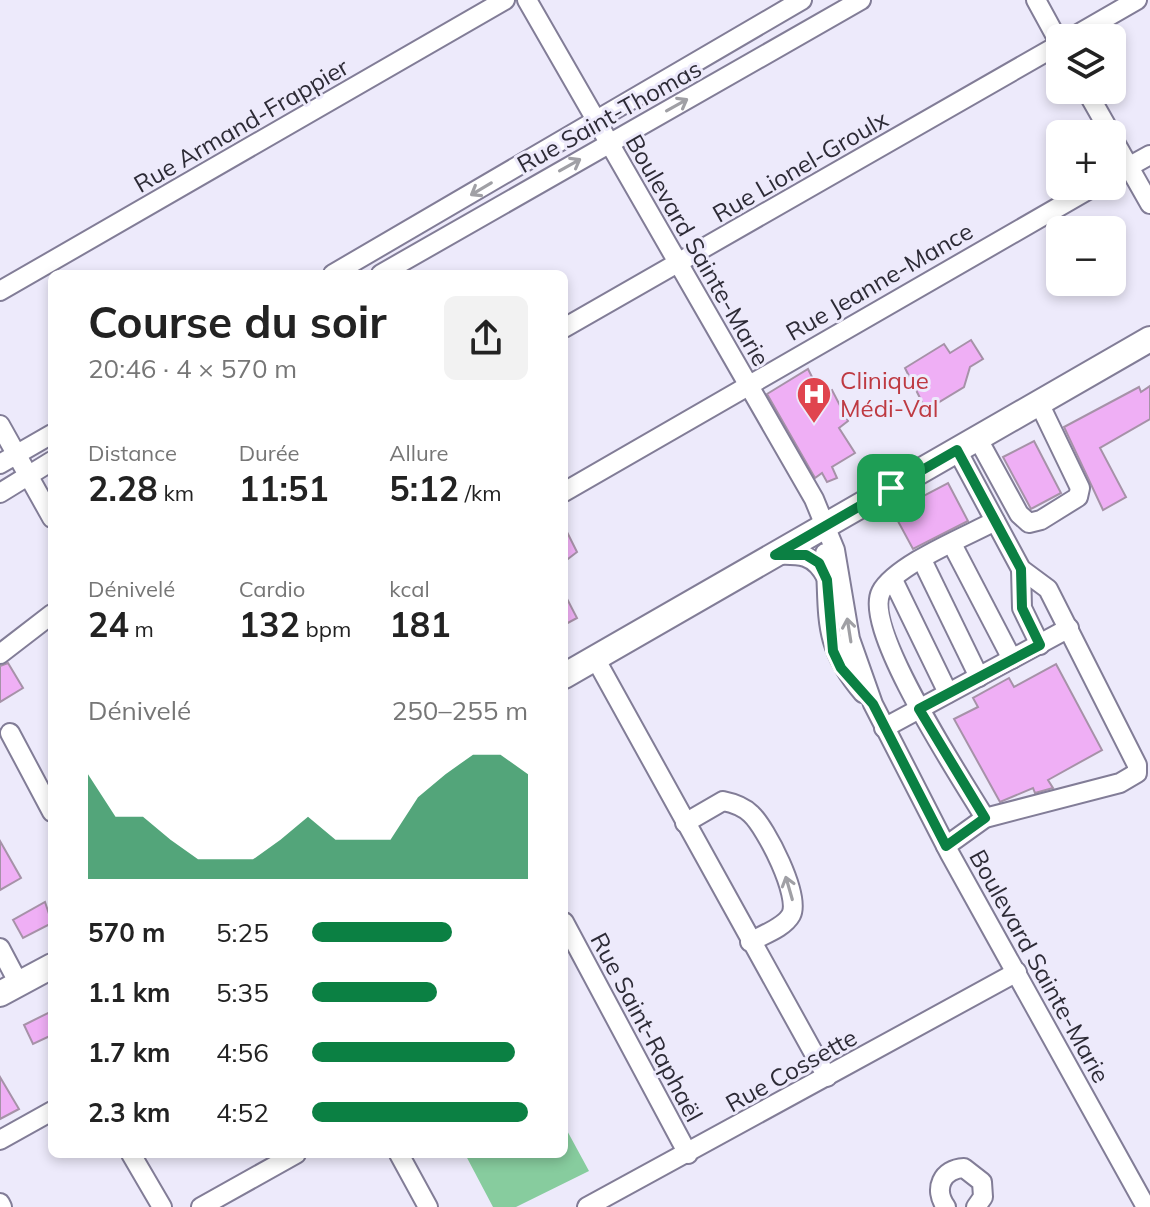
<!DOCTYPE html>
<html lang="fr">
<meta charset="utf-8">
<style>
:root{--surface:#fff;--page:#f2f2f2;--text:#222;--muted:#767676;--accent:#0b8043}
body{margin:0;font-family:Mulish,sans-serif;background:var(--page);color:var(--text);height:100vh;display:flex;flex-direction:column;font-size:30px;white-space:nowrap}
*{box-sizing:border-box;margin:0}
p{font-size:26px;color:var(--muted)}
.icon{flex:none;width:44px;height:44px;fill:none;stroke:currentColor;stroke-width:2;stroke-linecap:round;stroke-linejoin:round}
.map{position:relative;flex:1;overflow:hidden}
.details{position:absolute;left:48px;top:270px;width:520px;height:888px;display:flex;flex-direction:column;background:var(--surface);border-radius:12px;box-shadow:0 4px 12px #0003}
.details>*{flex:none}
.fabs{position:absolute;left:1046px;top:24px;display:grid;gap:16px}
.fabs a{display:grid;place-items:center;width:80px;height:80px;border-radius:12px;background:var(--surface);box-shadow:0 4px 12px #0003;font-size:40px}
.pin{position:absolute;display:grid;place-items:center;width:68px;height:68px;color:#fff;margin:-34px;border-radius:16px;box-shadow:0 4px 12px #0006}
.round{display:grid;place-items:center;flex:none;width:84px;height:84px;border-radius:12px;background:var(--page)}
.overview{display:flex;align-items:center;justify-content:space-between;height:136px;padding:0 40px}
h1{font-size:44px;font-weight:700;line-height:60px}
.stats{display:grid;grid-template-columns:repeat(3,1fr);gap:12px;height:136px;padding:8px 40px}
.stats div{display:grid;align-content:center}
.stats b{font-size:34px;font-weight:700}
.stats small{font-size:22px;font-weight:400}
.stats p{font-size:22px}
.chart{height:224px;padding:16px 40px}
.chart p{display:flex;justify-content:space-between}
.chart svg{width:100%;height:144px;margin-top:8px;fill:var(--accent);opacity:.7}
ul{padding:0 40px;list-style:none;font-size:26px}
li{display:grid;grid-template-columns:128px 96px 1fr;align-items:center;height:60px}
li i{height:20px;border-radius:10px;background:var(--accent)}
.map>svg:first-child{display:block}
.green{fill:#87cc9e}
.building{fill:#efaff5;stroke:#a692a8;stroke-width:2}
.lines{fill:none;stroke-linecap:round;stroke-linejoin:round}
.minor-casing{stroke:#827d97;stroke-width:22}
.major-casing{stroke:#827d97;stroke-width:28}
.minor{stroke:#fff;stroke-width:18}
.major{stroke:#fff;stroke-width:24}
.oneway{stroke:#a0a0a5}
.route-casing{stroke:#fff;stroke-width:16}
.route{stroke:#0b8043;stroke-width:10}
.labels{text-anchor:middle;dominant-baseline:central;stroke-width:6;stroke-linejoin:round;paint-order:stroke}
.street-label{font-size:24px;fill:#2d2b36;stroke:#edeafb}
.health-label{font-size:24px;fill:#be3a42;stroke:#edeafb;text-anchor:start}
</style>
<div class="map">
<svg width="1150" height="1207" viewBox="0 0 1150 1207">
<rect width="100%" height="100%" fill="#edeafb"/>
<!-- green -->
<polygon class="green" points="564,1125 589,1171 516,1207 493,1207 465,1154 564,1154"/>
<!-- building -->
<g class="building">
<polygon points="971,340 983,359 970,367 964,387 926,410 905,368 944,344 950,353"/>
<polygon points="808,369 821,395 832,390 848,421 839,428 855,453 832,467 837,478 827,482 822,473 815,478 767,394"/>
<polygon points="1150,386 1150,419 1100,448 1126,497 1103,510 1064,427 1139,387 1141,392"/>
<polygon points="1034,441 1061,493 1031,509 1003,457"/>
<polygon points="948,483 968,521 913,549 893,512"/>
<polygon points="564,526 577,552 564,562"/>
<polygon points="564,593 577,618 564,625"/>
<polygon points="8,663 23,688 0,702 0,666"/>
<polygon points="1056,664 1102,750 1048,780 1053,788 1035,793 1033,788 1000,802 954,719 978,707 973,698 1009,678 1014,687"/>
<polygon points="0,841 21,878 0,890"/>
<polygon points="45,902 52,923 23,938 13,920"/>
<polygon points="52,1011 52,1035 33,1044 24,1025"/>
<polygon points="0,1077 19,1109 0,1119"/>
</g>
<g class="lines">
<!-- minor casing -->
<g class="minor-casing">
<g id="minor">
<polyline points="527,0 814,499 835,550 850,639 873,704 950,854 1146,1207"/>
<polyline points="1036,0 1060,44"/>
<polyline points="1071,38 1137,0"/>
<polyline points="1086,90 1111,134"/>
<polyline points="1112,137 1150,204"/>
<polyline points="1112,176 1150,155"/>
<polyline points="333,274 802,0"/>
<polyline points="381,274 861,0"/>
<polyline points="0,291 505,0"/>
<polyline points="564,328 1060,44"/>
<polyline points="0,425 52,518"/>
<polyline points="978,439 1019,514 1029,523 1041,520 1078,497 1080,488 1039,403"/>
<polyline points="0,464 52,434"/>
<polyline points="564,492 1095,186"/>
<polyline points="0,493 52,461"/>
<polyline points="952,544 1012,659"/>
<path d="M825,553C830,614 820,643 863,693"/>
<path d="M775,555C800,554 814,554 826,577"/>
<polyline points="922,560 979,677"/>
<polyline points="1021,569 1022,608 1040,645"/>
<polyline points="893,580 948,693"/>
<polyline points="0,654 52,614"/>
<polyline points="595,658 827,1077"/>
<polyline points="884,728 1069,628"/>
<polyline points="10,733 52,812"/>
<path d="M985,818C963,781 862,629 881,592C895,565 967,536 995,521"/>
<path d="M685,823L723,801C733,803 743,806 751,814C766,828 801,896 791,915C784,928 762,935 750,942"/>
<polyline points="946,846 985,818 1120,783 1137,773 1137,765 1048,589 1021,569 957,450"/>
<polyline points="564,922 688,1154"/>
<polyline points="0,948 19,984"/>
<polyline points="0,1140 52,1111"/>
<polyline points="131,1154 162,1207"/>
<polyline points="399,1154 428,1207"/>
<polyline points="0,1203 2,1207"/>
<polyline points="201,1207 296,1154"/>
<polyline points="587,1207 1017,972"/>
<path d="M946,1207C933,1189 942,1169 964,1168L982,1182L983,1197L976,1207"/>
</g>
</g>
<!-- major casing -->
<g class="major-casing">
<g id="major">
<polyline points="564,676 1150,339"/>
<polyline points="0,994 52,966"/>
</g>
</g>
<!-- minor -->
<use href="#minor" class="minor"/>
<!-- major -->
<use href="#major" class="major"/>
</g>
<!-- one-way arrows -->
<defs><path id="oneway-shaft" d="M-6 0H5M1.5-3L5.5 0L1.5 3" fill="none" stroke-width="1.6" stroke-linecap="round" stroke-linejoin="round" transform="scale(2)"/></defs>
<g class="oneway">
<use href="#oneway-shaft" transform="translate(677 105) rotate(-29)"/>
<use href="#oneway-shaft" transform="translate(570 165) rotate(-29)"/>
<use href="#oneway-shaft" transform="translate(481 189) rotate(149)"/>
<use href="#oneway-shaft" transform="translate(849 630) rotate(-99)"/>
<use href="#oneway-shaft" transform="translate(789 888) rotate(-106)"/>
</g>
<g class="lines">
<!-- route casing -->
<g class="route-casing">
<polygon id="route" points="957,450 1021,569 1022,608 1040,645 919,709 985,818 946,846 873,704 841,668 833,651 827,580 819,563 806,555 775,555"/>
</g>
<!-- route -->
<use href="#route" class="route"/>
</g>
<!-- icons -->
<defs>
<g id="hospital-pin" transform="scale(1.8)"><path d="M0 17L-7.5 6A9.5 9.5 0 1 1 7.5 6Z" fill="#e0444e" stroke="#edeafb"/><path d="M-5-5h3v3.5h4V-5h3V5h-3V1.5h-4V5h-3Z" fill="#fff"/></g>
</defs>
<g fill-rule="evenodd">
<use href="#hospital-pin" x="814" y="394"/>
</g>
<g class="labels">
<!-- street labels -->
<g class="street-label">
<text transform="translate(609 116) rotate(-29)">Rue Saint-Thomas</text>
<text transform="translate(241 125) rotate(-30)">Rue Armand-Frappier</text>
<text transform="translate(800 166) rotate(-30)">Rue Lionel-Groulx</text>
<text transform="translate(698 250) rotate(60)">Boulevard Sainte-Marie</text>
<text transform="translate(879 281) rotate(-30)">Rue Jeanne-Mance</text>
<text transform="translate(1040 966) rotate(61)">Boulevard Sainte-Marie</text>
<text transform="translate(647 1027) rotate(62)">Rue Saint-Raphaël</text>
<text transform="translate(791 1070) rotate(-29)">Rue Cossette</text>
</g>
<!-- health labels -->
<g class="health-label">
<text x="840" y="380">Clinique<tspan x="840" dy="28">Médi-Val</tspan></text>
</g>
</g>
</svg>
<div class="fabs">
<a><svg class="icon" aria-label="layers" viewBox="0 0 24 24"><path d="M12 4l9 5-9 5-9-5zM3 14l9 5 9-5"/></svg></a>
<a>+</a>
<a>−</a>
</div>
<div class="pin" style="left:891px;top:488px;background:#1e9e55"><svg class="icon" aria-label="arrive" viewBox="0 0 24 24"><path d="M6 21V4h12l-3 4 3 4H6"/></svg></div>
<section class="details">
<div class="overview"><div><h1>Course du soir</h1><p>20:46 · 4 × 570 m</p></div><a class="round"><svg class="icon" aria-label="share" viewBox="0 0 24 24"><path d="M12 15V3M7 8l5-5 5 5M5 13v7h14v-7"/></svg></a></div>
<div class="stats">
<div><p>Distance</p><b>2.28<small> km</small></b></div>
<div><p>Durée</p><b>11:51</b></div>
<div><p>Allure</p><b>5:12<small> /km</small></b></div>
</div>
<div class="stats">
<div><p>Dénivelé</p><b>24<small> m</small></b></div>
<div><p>Cardio</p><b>132<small> bpm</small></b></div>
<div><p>kcal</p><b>181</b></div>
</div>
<div class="chart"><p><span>Dénivelé</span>250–255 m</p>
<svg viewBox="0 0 160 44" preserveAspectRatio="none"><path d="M0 44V12L10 25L20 25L30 32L40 38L50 38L60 38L70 32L80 25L90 32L100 32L110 32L120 19L130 12L140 6L150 6L160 12V44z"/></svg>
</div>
<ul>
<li><b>570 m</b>5:25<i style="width:65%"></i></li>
<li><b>1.1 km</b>5:35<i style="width:58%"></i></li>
<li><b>1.7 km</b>4:56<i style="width:94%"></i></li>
<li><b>2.3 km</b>4:52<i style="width:100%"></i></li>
</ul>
</section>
</div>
